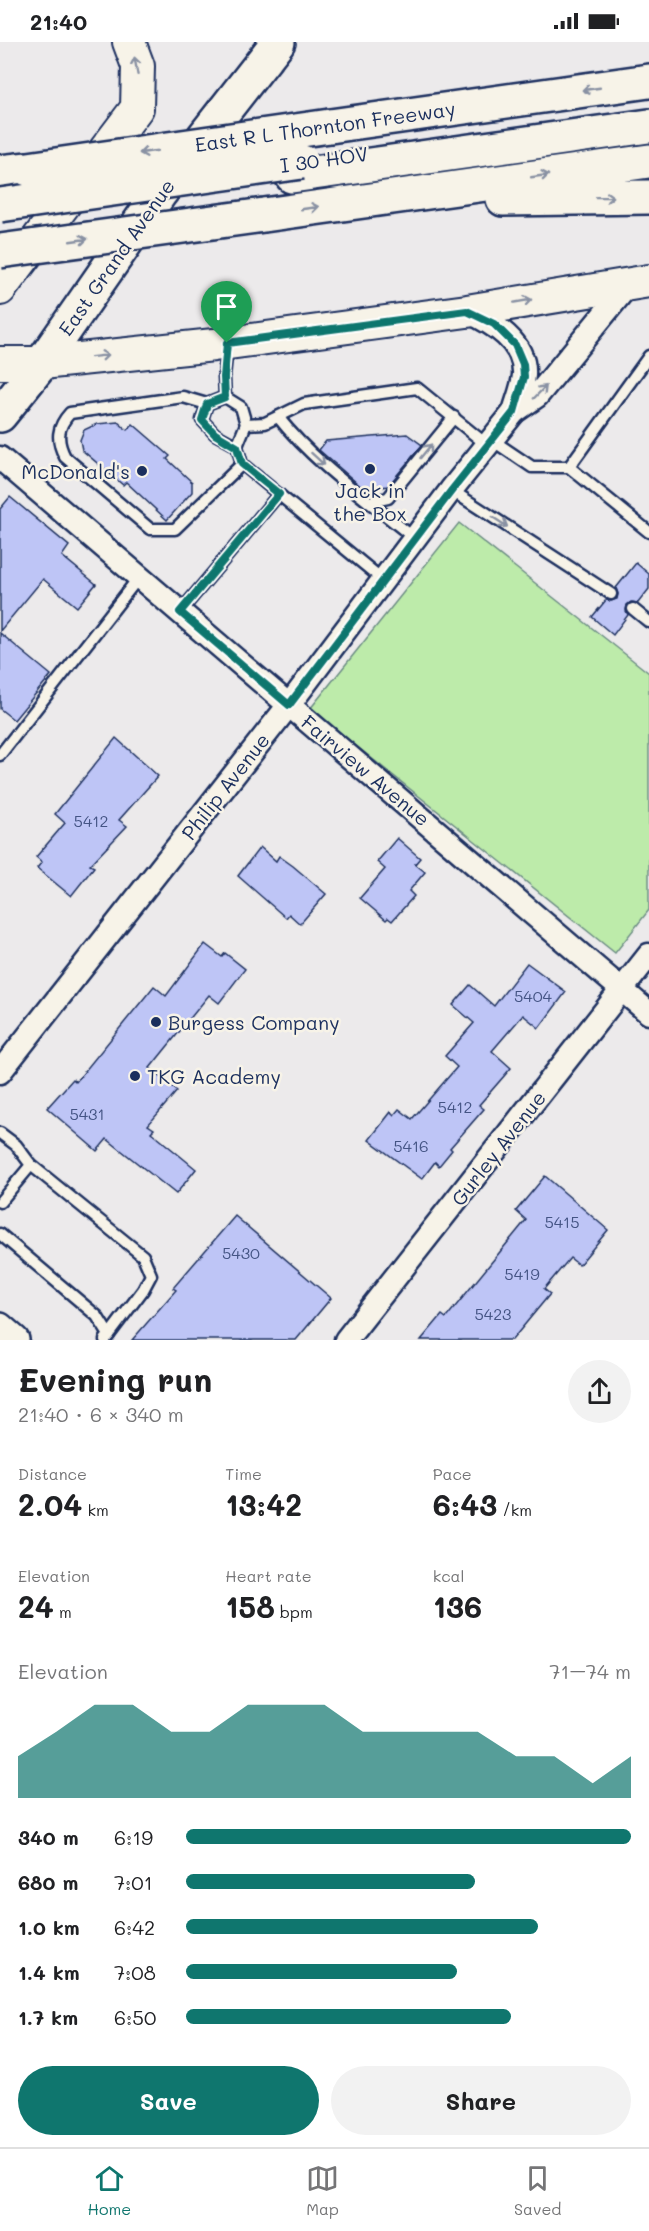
<!DOCTYPE html>
<meta charset="utf-8">
<style>
:root{--surface:#fff;--page:#f2f2f2;--text:#202124;--muted:#757577;--line:#e0e0e0;--accent:#0f766e}
body{margin:0;font-family:Mali,sans-serif;background:var(--page);color:var(--text);height:100vh;display:flex;flex-direction:column;font-size:22px;white-space:nowrap}
*{box-sizing:border-box;margin:0}
p{font-size:20px;color:var(--muted)}
.icon{flex:none;width:33px;height:33px;fill:none;stroke:currentColor;stroke-width:2;stroke-linecap:round;stroke-linejoin:round}
.map{position:relative;height:1298px;overflow:hidden}
.drawer{display:flex;flex-direction:column;background:var(--surface);flex:1}
.drawer>*{flex:none}
.pin{position:absolute;display:grid;place-items:center;width:51px;height:51px;color:#fff;margin:-62px -26px;border-radius:50% 50% 50% 0;rotate:-45deg;box-shadow:0 0 6px #0007}
.pin .icon{rotate:45deg}
.round{display:grid;place-items:center;flex:none;width:63px;height:63px;border-radius:32px;background:var(--page)}
.summary{display:flex;align-items:center;justify-content:space-between;height:102px;padding:0 18px}
h1{font-size:33px;font-weight:700;line-height:45px}
.metrics{display:grid;grid-template-columns:repeat(3,1fr);gap:9px;height:102px;padding:6px 18px}
.metrics div{display:grid;align-content:center}
.metrics b{font-size:30px;font-weight:700}
.metrics small{font-size:16px;font-weight:400}
.metrics p{font-size:16px}
.chart{height:168px;padding:12px 18px}
.chart p{display:flex;justify-content:space-between}
.chart svg{width:100%;height:108px;margin-top:6px;fill:var(--accent);opacity:.7}
.button{display:flex;gap:12px;margin-top:auto;padding:12px 18px}
.button a{flex:1;height:69px;border-radius:36px;background:var(--accent);color:#fff;font-size:24px;font-weight:700;line-height:69px;text-align:center}
.button a+a{background:var(--page);color:var(--text)}
ul{padding:0 18px;list-style:none;font-size:20px}
li{display:grid;grid-template-columns:96px 72px 1fr;align-items:center;height:45px}
li i{height:15px;border-radius:8px;background:var(--accent)}
.status{display:flex;justify-content:space-between;align-items:center;height:42px;padding:0 30px;background:var(--surface);direction:ltr}
.status svg{height:16px;fill:currentColor}
.tab-bar{display:flex;justify-content:space-around;align-items:center;height:84px;border-top:2px solid var(--line);background:var(--surface);font-size:16px;color:var(--muted)}
.tab-bar a{display:grid;justify-items:center;gap:3px}
.tab-bar .on{color:var(--accent)}
.map>svg:first-child{display:block}
.green{fill:#bdebaa;stroke:#6c8d84;stroke-width:1.5}
.building{fill:#bec5f6;stroke:#1b2f5e;stroke-width:1.5}
.lines{fill:none;stroke-linecap:round;stroke-linejoin:round}
.service-casing{stroke:#1b2f5e;stroke-width:15}
.minor-casing{stroke:#1b2f5e;stroke-width:27}
.tertiary-casing{stroke:#1b2f5e;stroke-width:32}
.secondary-casing{stroke:#1b2f5e;stroke-width:36}
.primary-casing{stroke:#1b2f5e;stroke-width:38}
.motorway-casing{stroke:#1b2f5e;stroke-width:38}
.service{stroke:#f7f3e8;stroke-width:10}
.minor{stroke:#f7f3e8;stroke-width:22}
.tertiary{stroke:#f7f3e8;stroke-width:27}
.secondary{stroke:#f7f3e8;stroke-width:32}
.primary{stroke:#f7f3e8;stroke-width:33}
.motorway{stroke:#f7f3e8;stroke-width:33}
.motorway-bridge-casing{stroke:#1b2f5e;stroke-width:38;stroke-linecap:butt}
.motorway-bridge{stroke:#f7f3e8;stroke-width:33}
.oneway{stroke:#8991a3}
.route-casing{stroke:#fff;stroke-width:12}
.route{stroke:#0f766e;stroke-width:8}
.poi-dot{fill:#1b2f5e;stroke:#f7f3e8;stroke-width:2}
.labels{text-anchor:middle;dominant-baseline:central;stroke-width:5;stroke-linejoin:round;paint-order:stroke}
.number-label{font-size:16px;fill:#445484}
.street-label{font-size:20px;fill:#1b2f5e;stroke:#f7f3e8}
.poi-label{font-size:20px;fill:#1b2f5e;stroke:#f7f3e8;text-anchor:start}
</style>
<div class="status"><b>21:40</b><svg viewBox="0 0 49 12"><path d="M0 12V9h3v3zM5 12V6h3v6zM10 12V3h3v9zM15 12V0h3v12zM26 1h20v11H26zM47 4h2v5h-2z"/></svg></div>
<div class="map">
<svg width="649" height="1298" viewBox="0 0 649 1298">
<rect width="100%" height="100%" fill="#eceaeb"/>
<filter id="ink" filterUnits="userSpaceOnUse"><feTurbulence type="fractalNoise" baseFrequency=".0167" numOctaves="2"/><feDisplacementMap in="SourceGraphic" scale="12" xChannelSelector="R" yChannelSelector="G"/><feConvolveMatrix kernelMatrix="1 2 1 2 8 2 1 2 1" color-interpolation-filters="sRGB"/></filter>
<g filter="url(#ink)">
<!-- green -->
<polygon class="green" points="459,481 649,631 649,868 615,911 310,667"/>
<!-- building -->
<g class="building">
<polygon points="118,380 127,388 133,382 170,414 167,417 192,440 192,450 167,478 126,440 123,443 82,408 80,398 84,388 97,382"/>
<polygon points="407,392 422,403 388,444 365,448 319,408 326,399"/>
<polygon points="10,455 69,504 62,514 96,542 77,565 43,537 0,589 0,467"/>
<polygon points="636,521 649,532 649,547 638,561 631,560 627,563 626,569 628,573 613,593 592,575 606,558 611,559 617,557 618,552 616,546"/>
<polygon points="0,591 51,633 14,678 0,667"/>
<polygon points="116,696 158,734 119,778 127,784 90,823 94,825 71,854 37,826 42,820 36,815 65,781 55,772"/>
<polygon points="397,796 420,816 415,822 425,830 409,849 414,854 392,879 388,876 386,878 360,856 385,827 377,820"/>
<polygon points="260,805 276,819 279,814 293,824 326,852 300,882 289,872 286,876 238,834"/>
<polygon points="205,902 222,915 225,911 245,927 219,961 209,953 150,1026 177,1049 148,1083 154,1087 151,1090 196,1127 176,1152 107,1097 97,1109 47,1066 73,1037 76,1040 154,944 166,954"/>
<polygon points="527,921 566,950 539,986 523,973 492,1009 511,1026 479,1063 484,1067 450,1106 452,1108 439,1124 435,1120 422,1137 369,1098 391,1070 394,1073 399,1067 412,1077 457,1025 445,1014 474,981 453,963 470,943 494,964"/>
<polygon points="545,1134 608,1188 579,1223 570,1216 544,1247 550,1252 512,1298 421,1298 442,1273 446,1276 526,1178 516,1169"/>
<polygon points="235,1174 331,1256 296,1298 132,1298 176,1248 173,1246"/>
</g>
<g class="lines">
<!-- service casing -->
<g class="service-casing">
<g id="service">
<polyline points="227,305 224,335 225,355 241,365 246,382 237,404 242,422 383,538"/>
<polyline points="225,355 207,362 202,378 215,392 237,404"/>
<path d="M207,362L183,355L70,371C57,385 56,398 65,415L150,487H175L242,422"/>
<path d="M278,375C316,423 368,458 415,497"/>
<polyline points="246,382 265,381 304,362 417,346 487,403"/>
<polyline points="492,398 532,425 569,425 649,490"/>
<polyline points="569,425 649,314"/>
<polyline points="451,448 611,552"/>
<polyline points="369,460 388,456 454,375"/>
<polyline points="633,567 649,580"/>
<polyline points="180,570 279,452"/>
<polyline points="0,713 139,535"/>
<polyline points="0,1091 16,1103 31,1123 0,1160"/>
<polyline points="31,1123 143,1214 151,1233 143,1248 109,1293"/>
<polyline points="0,1192 97,1274 109,1293 105,1298"/>
</g>
</g>
<!-- minor casing -->
<g class="minor-casing">
<g id="minor">
<path d="M467,269C493,281 526,300 524,333C523,345 517,359 514,370L537,354L628,243"/>
<polyline points="0,416 649,971"/>
<polyline points="0,1030 289,663 451,448 514,370"/>
<polyline points="346,1298 649,913"/>
</g>
</g>
<!-- tertiary casing -->
<g class="tertiary-casing">
<polyline id="tertiary" points="0,1285 15,1298"/>
</g>
<!-- secondary casing -->
<g class="secondary-casing">
<g id="secondary">
<polyline points="0,247 137,66 138,24 129,0"/>
<polyline points="0,321 42,321 214,303 467,269 649,239"/>
</g>
</g>
<!-- primary casing -->
<g class="primary-casing">
<polyline id="primary" points="0,373 42,321 160,151 278,0"/>
</g>
<!-- motorway casing -->
<g class="motorway-casing">
<g id="motorway">
<polyline points="330,84 649,39"/>
<polyline points="0,130 28,127"/>
<polyline points="292,134 649,84"/>
<polyline points="503,157 649,155"/>
<polyline points="264,173 649,119"/>
</g>
</g>
<!-- service -->
<use href="#service" class="service"/>
<!-- minor -->
<use href="#minor" class="minor"/>
<!-- tertiary -->
<use href="#tertiary" class="tertiary"/>
<!-- secondary -->
<use href="#secondary" class="secondary"/>
<!-- primary -->
<use href="#primary" class="primary"/>
<!-- motorway -->
<use href="#motorway" class="motorway"/>
<!-- motorway-bridge casing -->
<g class="motorway-bridge-casing">
<g id="motorway-bridge">
<polyline points="28,127 330,84"/>
<polyline points="0,163 302,120"/>
<polyline points="0,209 264,173"/>
</g>
</g>
<!-- motorway-bridge -->
<use href="#motorway-bridge" class="motorway-bridge"/>
</g>
<!-- one-way arrows -->
<defs><path id="oneway-shaft" d="M-6 0H5M1.5-3L5.5 0L1.5 3" fill="none" stroke-width="1.6" stroke-linecap="round" stroke-linejoin="round" transform="scale(1.5)"/></defs>
<g class="oneway">
<use href="#oneway-shaft" transform="translate(136 24) rotate(-100)"/>
<use href="#oneway-shaft" transform="translate(591 47) rotate(172)"/>
<use href="#oneway-shaft" transform="translate(148 110) rotate(172)"/>
<use href="#oneway-shaft" transform="translate(540 134) rotate(-8)"/>
<use href="#oneway-shaft" transform="translate(605 155) rotate(-1)"/>
<use href="#oneway-shaft" transform="translate(310 166) rotate(-8)"/>
<use href="#oneway-shaft" transform="translate(79 198) rotate(-8)"/>
<use href="#oneway-shaft" transform="translate(523 259) rotate(-10)"/>
<use href="#oneway-shaft" transform="translate(100 314) rotate(-7)"/>
<use href="#oneway-shaft" transform="translate(540 350) rotate(-46)"/>
<use href="#oneway-shaft" transform="translate(426 409) rotate(-51)"/>
<use href="#oneway-shaft" transform="translate(318 417) rotate(42)"/>
<use href="#oneway-shaft" transform="translate(500 480) rotate(33)"/>
</g>
</g>
<g class="lines" filter="url(#ink)">
<!-- route casing -->
<g class="route-casing">
<polygon id="route" points="467,269 494,282 515,303 523,322 524,335 514,370 452,448 289,663 180,570 279,452 242,422 237,405 215,392 202,378 207,362 225,355 224,335 227,301"/>
</g>
<!-- route -->
<use href="#route" class="route"/>
</g>
<!-- markers -->
<g class="poi-dot">
<circle cx="370" cy="427" r="6"/>
<circle cx="142" cy="429" r="6"/>
<circle cx="156" cy="980" r="6"/>
<circle cx="135" cy="1034" r="6"/>
</g>
<g class="labels">
<!-- number labels -->
<g class="number-label">
<text x="91" y="778">5412</text>
<text x="533" y="953">5404</text>
<text x="455" y="1064">5412</text>
<text x="87" y="1071">5431</text>
<text x="411" y="1103">5416</text>
<text x="562" y="1179">5415</text>
<text x="241" y="1210">5430</text>
<text x="522" y="1231">5419</text>
<text x="493" y="1271">5423</text>
</g>
<!-- street labels -->
<g class="street-label">
<text transform="translate(325 84) rotate(-8)">East R L Thornton Freeway</text>
<text transform="translate(324 117) rotate(-8)">I 30 HOV</text>
<text transform="translate(116 215) rotate(-55)">East Grand Avenue</text>
<text transform="translate(366 728) rotate(40)">Fairview Avenue</text>
<text transform="translate(225 744) rotate(-52)">Philip Avenue</text>
<text transform="translate(498 1106) rotate(-52)">Gurley Avenue</text>
</g>
<!-- poi labels -->
<g class="poi-label">
<text x="130" y="429" text-anchor="end">McDonald's</text>
<text x="370" y="448" text-anchor="middle">Jack in<tspan x="370" dy="23">the Box</tspan></text>
<text x="168" y="980">Burgess Company</text>
<text x="147" y="1034">TKG Academy</text>
</g>
</g>
</svg>
<div class="pin" style="left:227px;top:301px;background:#1e9e55"><svg class="icon" aria-label="arrive" viewBox="0 0 24 24"><path d="M6 21V4h12l-3 4 3 4H6"/></svg></div>
</div>
<section class="drawer">
<div class="summary"><div><h1>Evening run</h1><p>21:40 · 6 × 340 m</p></div><a class="round"><svg class="icon" aria-label="share" viewBox="0 0 24 24"><path d="M12 15V3M7 8l5-5 5 5M5 13v7h14v-7"/></svg></a></div>
<div class="metrics">
<div><p>Distance</p><b>2.04<small> km</small></b></div>
<div><p>Time</p><b>13:42</b></div>
<div><p>Pace</p><b>6:43<small> /km</small></b></div>
</div>
<div class="metrics">
<div><p>Elevation</p><b>24<small> m</small></b></div>
<div><p>Heart rate</p><b>158<small> bpm</small></b></div>
<div><p>kcal</p><b>136</b></div>
</div>
<div class="chart"><p><span>Elevation</span>71–74 m</p>
<svg viewBox="0 0 160 44" preserveAspectRatio="none"><path d="M0 44V27L10 17L20 6L30 6L40 17L50 17L60 6L70 6L80 6L90 17L100 17L110 17L120 17L130 27L140 27L150 38L160 27V44z"/></svg>
</div>
<ul>
<li><b>340 m</b>6:19<i style="width:100%"></i></li>
<li><b>680 m</b>7:01<i style="width:65%"></i></li>
<li><b>1.0 km</b>6:42<i style="width:79%"></i></li>
<li><b>1.4 km</b>7:08<i style="width:61%"></i></li>
<li><b>1.7 km</b>6:50<i style="width:73%"></i></li>
</ul>
<div class="button"><a>Save</a><a>Share</a></div>
</section>
<nav class="tab-bar">
<a class="on"><svg class="icon" aria-label="home" viewBox="0 0 24 24"><path d="M3 11l9-7 9 7M6 9v11h12V9"/></svg>Home</a>
<a><svg class="icon" aria-label="map" viewBox="0 0 24 24"><path d="M3 6l6-2 6 2 6-2v14l-6 2-6-2-6 2zM9 4v14M15 6v14"/></svg>Map</a>
<a><svg class="icon" aria-label="saved" viewBox="0 0 24 24"><path d="M7 4h10v16l-5-4-5 4z"/></svg>Saved</a>
</nav>
